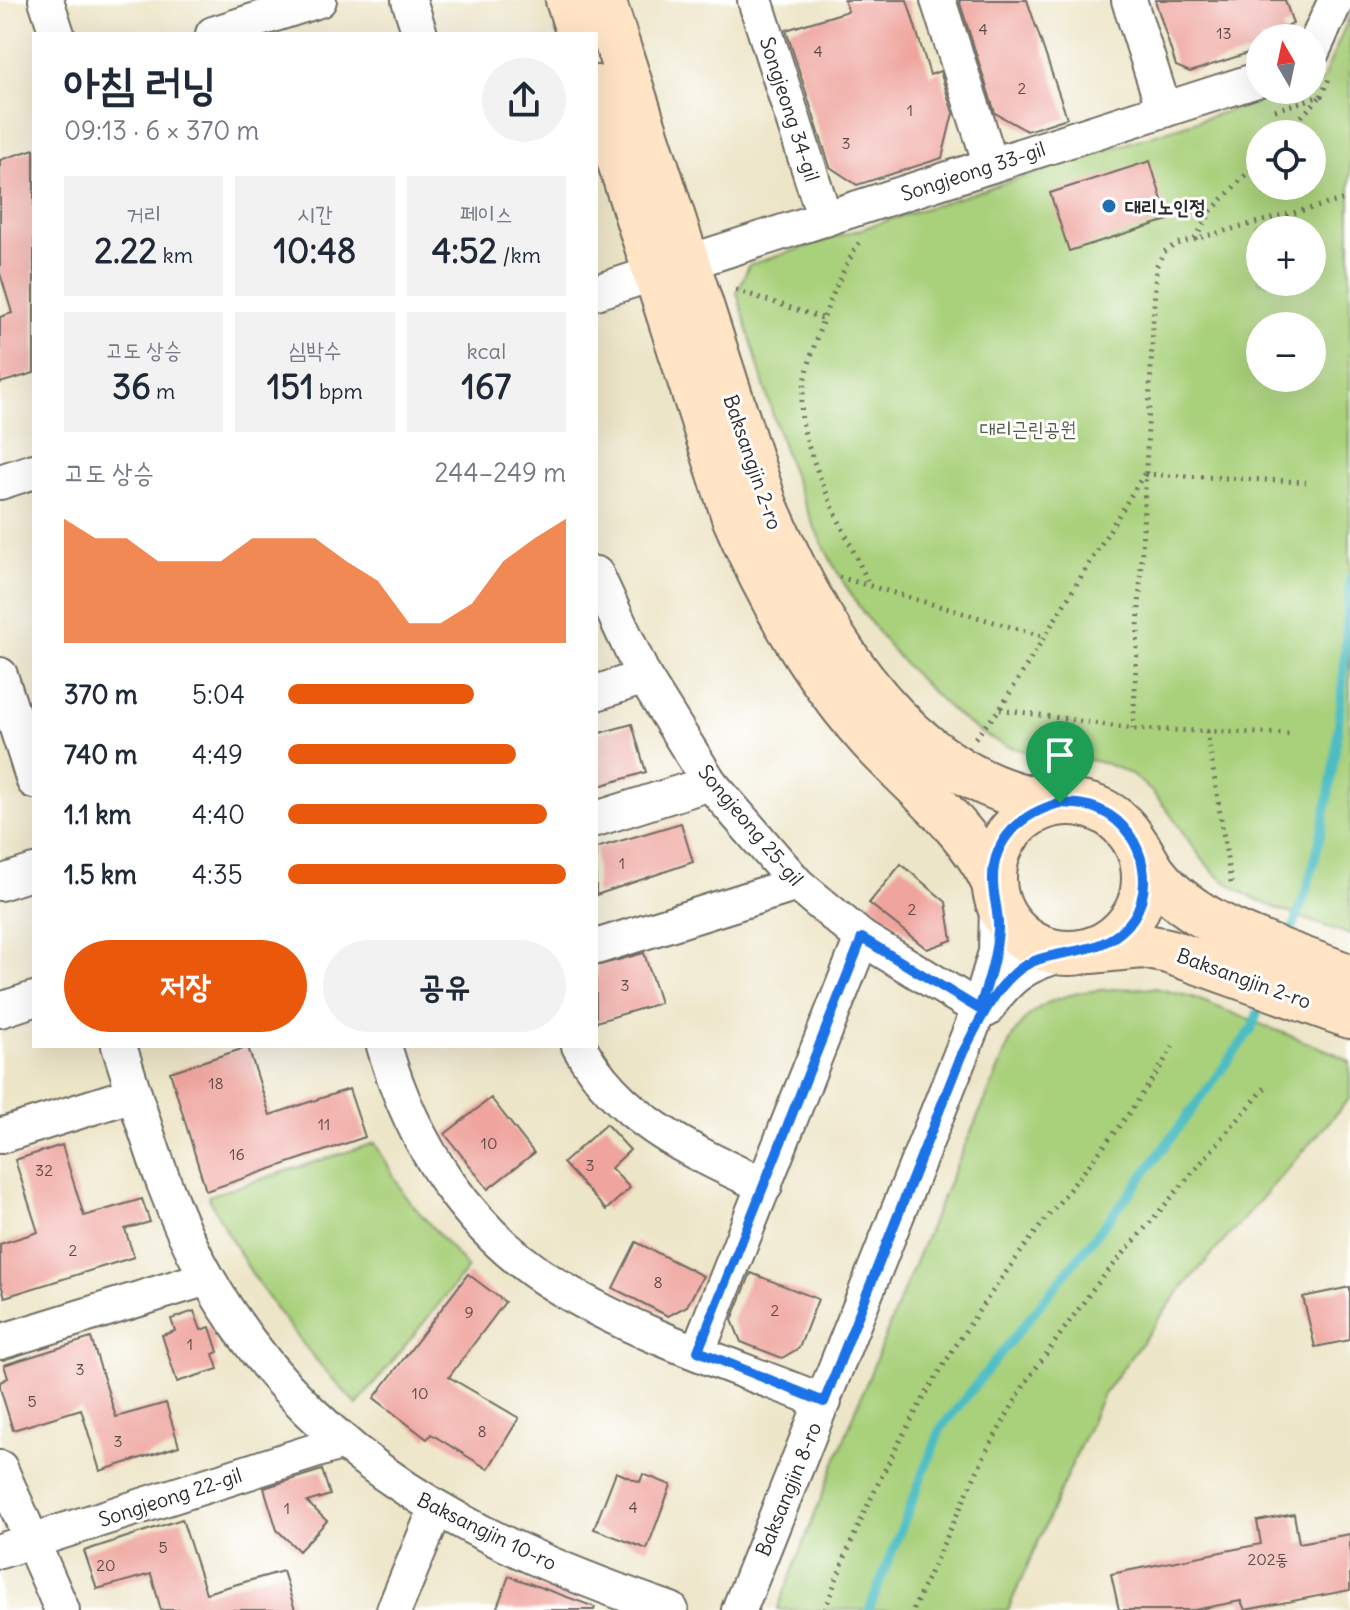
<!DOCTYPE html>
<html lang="ko">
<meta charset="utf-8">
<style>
:root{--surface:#fff;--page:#f2f2f3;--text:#1f2937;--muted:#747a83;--accent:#ea580c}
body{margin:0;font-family:Delius,"Poor Story",sans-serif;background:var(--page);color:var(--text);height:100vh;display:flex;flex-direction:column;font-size:30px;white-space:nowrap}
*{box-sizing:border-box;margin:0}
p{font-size:26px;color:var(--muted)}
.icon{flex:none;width:44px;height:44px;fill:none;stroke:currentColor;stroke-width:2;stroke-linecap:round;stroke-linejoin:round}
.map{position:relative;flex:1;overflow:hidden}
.panel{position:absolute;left:32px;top:32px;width:566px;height:1016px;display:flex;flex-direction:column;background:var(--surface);border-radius:0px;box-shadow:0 8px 32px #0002}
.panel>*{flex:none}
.needle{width:52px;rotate:351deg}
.fabs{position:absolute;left:1246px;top:24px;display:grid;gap:16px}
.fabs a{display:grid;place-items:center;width:80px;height:80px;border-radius:50%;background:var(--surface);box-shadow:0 8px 32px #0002;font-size:40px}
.pin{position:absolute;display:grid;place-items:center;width:68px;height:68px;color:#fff;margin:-82px -34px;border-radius:50% 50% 50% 0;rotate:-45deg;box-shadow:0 0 8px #0007}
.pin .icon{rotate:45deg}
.round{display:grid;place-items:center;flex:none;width:84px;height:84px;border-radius:42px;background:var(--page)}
.overview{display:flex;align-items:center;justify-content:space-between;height:136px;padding:0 32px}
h1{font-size:44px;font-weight:800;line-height:60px}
.stats{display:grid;grid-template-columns:repeat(3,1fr);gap:12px;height:136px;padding:8px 32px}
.stats div{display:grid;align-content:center;border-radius:0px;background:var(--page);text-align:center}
.stats b{font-size:34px;font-weight:800}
.stats small{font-size:22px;font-weight:400}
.stats p{font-size:22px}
.chart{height:224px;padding:16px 32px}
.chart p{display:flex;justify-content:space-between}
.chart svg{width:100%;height:144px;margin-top:8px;fill:var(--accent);opacity:.7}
.cta{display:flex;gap:16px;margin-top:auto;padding:16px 32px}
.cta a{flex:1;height:92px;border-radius:48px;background:var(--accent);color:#fff;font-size:32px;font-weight:800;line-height:92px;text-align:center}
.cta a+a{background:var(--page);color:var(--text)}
ul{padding:0 32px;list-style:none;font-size:26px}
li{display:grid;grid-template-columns:128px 96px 1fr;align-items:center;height:60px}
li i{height:20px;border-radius:10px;background:var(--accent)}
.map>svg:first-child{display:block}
.green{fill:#a9d07a;stroke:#6a7e52;stroke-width:2;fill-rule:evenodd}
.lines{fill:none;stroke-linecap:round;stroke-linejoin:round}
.stream{stroke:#4ebdc3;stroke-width:9}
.building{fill:#efa49e}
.street-casing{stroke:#6f6c62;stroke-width:38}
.secondary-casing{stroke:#6f6c62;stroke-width:48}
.path{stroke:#6f6c62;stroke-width:5;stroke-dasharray:2 6;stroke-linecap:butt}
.street{stroke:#fff;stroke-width:34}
.secondary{stroke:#ffe4c6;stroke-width:44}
.route-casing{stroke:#fff;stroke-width:16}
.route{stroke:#1a73e8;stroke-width:10}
.poi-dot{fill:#1f6fb2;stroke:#fff;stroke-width:3}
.labels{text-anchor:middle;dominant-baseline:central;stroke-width:6;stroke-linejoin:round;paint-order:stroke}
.number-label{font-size:16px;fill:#5c4948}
.street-label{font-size:20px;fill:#2b2b2b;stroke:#fff}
.poi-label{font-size:20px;font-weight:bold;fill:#2b2b2b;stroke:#fff;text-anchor:start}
.park-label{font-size:20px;fill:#515d43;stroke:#fff}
</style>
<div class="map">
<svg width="1350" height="1610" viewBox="0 0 1350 1610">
<rect width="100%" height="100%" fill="#fff"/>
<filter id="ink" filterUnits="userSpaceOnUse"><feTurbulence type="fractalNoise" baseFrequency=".0125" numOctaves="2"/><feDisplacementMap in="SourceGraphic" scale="16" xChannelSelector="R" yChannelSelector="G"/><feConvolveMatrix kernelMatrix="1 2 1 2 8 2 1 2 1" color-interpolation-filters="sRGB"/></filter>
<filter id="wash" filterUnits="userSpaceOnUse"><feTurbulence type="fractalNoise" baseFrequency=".006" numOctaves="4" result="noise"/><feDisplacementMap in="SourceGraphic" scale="32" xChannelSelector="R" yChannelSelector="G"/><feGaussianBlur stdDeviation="1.8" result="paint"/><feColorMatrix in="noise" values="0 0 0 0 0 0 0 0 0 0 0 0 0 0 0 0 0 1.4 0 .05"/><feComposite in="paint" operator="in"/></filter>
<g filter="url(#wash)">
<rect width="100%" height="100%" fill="#ede5c7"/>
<!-- green -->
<g class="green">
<path d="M1350,15V935C1308,919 1239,901 1209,867C1182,837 1166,797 1131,775C1090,749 1034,763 992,739C964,724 944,704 922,682C807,570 781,440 737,293L749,265L1293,90H1312V84L1322,81ZM1260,134H1312V186H1260ZM1260,230H1312V282H1260ZM1260,326H1312V378H1260Z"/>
<path d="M1155,988L1192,997L1334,1053L1350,1062V1098L1179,1292L1102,1396L1008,1610H777C846,1437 911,1262 989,1092C1001,1067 1008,1032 1032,1013C1064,987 1116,989 1155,988Z"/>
<path d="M375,1143L405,1196L468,1268L357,1405C296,1342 247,1275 208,1196Z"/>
</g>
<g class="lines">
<!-- stream -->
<g class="stream">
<path d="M1287,943C1335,829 1342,700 1350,578"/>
<polyline points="869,1610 941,1428 1133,1189 1251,1030 1264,997"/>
</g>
</g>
<g id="blocks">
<!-- building -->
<g class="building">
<polygon points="844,0 907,0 930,75 940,71 953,113 942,158 857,185 830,167 786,30 848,11"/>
<polygon points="959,0 1027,0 1067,118 1027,131 995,113"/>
<polygon points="1155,0 1285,0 1293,24 1282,28 1285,38 1260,38 1260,49 1190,72 1176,66"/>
<polygon points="34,149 34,373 0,383 0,317 12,313 0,273 0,160"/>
<polygon points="1150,161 1168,220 1069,251 1050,193"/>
<polygon points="632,724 646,772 596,787 596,734"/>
<polygon points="681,823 693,862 596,895 596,848"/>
<polygon points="901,864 946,902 952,940 927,949 869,903"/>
<polygon points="644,953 660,1003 596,1022 596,966"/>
<polygon points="248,1047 270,1115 349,1089 365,1137 206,1191 170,1072"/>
<polygon points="491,1098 534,1153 488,1189 445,1134"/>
<polygon points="606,1124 630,1150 611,1168 630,1188 606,1210 563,1163"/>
<polygon points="62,1145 84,1216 142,1199 150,1222 125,1229 134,1257 5,1297 0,1281 0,1244 38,1232 15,1160"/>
<polygon points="636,1242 703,1276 687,1306 668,1316 613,1288"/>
<polygon points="751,1273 818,1299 799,1348 782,1358 741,1342 732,1320"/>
<polygon points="468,1274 505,1302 449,1377 519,1418 488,1469 431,1434 427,1439 374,1398"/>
<polygon points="1350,1287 1350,1340 1315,1347 1303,1297"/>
<polygon points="194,1311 201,1330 210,1327 218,1352 213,1354 218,1369 177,1382 162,1335 175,1331 171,1319"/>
<polygon points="91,1338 116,1417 166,1403 179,1446 100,1471 81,1409 13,1430 0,1388 0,1382 8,1378 4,1365"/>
<polygon points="322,1470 330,1495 307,1502 327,1521 299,1551 277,1530 264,1488"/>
<polygon points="616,1472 640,1482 643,1474 671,1485 647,1549 594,1529"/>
<polygon points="1294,1514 1299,1543 1350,1534 1350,1590 1245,1610 1241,1601 1194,1610 1119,1610 1111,1574 1261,1544 1257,1521"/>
<polygon points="182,1519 206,1593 283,1571 295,1610 161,1610 151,1574 97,1589 84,1551"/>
<polygon points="509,1576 595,1607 594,1610 496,1610"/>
</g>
</g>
</g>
<g filter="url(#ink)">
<use href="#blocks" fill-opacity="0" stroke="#6f6c62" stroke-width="2"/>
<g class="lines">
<!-- street casing -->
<g class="street-casing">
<g id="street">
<polyline points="46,0 57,34"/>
<polyline points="409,0 420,34"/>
<polyline points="755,0 825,219"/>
<polyline points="938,0 991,165"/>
<polyline points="1129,0 1164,110"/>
<polyline points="213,34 319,0"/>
<polyline points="1312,52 1336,0"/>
<polyline points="596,292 1260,79"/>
<polyline points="0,482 34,471"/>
<polyline points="596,574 644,677 710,783 797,884 862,938 979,1009"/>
<polyline points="0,675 34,781"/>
<polyline points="596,693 644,677"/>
<polyline points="596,819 710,783"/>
<polyline points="0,883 34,872"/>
<polyline points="596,947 797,884"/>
<polyline points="0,1010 34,999"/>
<path d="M986,1010C1008,976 1027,963 1066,954"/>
<path d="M119,1046C144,1123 166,1206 207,1277C311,1462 478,1544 671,1610"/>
<path d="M384,1046C412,1143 468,1232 557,1286C638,1336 735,1366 824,1402"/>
<path d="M579,1046C619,1120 692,1152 765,1186"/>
<polyline points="0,1136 134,1094"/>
<polyline points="0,1342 207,1278"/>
<polyline points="698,1351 862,938"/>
<polyline points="0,1468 62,1610"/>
<polyline points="0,1551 340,1443"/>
<polyline points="394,1610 436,1509"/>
<polyline points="739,1610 979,1009 996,952 997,903"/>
</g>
</g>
<!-- secondary casing -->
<g class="secondary-casing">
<g id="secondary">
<polyline points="568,0 579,34"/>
<path d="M603,0L765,505C818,631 909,789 1060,803"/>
<path d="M596,88L734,517C768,598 811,673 870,739C911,784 967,826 993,881"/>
<circle cx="1069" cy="878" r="75"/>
<path d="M1137,845C1144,856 1149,868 1157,877C1198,930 1290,952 1350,977"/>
<polyline points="1091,951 1142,946 1168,951 1350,1016"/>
</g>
</g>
<!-- path -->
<g class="path">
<polyline points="1275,110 1321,96 1329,79"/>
<polyline points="1285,134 1321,96"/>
<polyline points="1195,239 1212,210 1260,160"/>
<path d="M859,243C836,277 796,380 802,421C810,466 850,543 870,586"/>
<polyline points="736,290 825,319"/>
<polyline points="1145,474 1306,482"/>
<polyline points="839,577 1042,636"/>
<polyline points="1000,709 1133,729 1292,734"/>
<polyline points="1133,729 1156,267 1164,252 1176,244 1342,200"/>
<polyline points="1207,731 1232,889"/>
<polyline points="975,738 1000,709 1144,474"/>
<path d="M825,1610C870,1483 935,1368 1015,1260C1067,1188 1129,1123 1173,1046"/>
<polyline points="913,1610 986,1452 1026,1382 1093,1289 1265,1088"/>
</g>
<!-- street -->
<use href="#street" class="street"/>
<!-- secondary -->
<use href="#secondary" class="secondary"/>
</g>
</g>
<g class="lines" filter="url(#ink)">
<!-- route casing -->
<g class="route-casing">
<path id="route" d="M1060,803C1075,804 1089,804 1102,811C1146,832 1160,898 1122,931C1089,960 1044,946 1015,973C990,995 977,1027 961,1056L824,1402L698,1351L862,938L979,1009C988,983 996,958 998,930C999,913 993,897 993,881C992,838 1023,813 1060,803Z"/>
</g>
<!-- route -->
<use href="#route" class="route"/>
</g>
<!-- markers -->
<circle class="poi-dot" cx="1109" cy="206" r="8"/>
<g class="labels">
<!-- number labels -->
<g class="number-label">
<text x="983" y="29">4</text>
<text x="1224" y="33">13</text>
<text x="818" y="51">4</text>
<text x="1022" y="88">2</text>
<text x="910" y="110">1</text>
<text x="846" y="143">3</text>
<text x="622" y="863">1</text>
<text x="912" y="909">2</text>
<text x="625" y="985">3</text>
<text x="216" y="1083">18</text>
<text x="324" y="1124">11</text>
<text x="489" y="1143">10</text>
<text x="237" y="1154">16</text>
<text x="590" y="1165">3</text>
<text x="44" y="1170">32</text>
<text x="73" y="1250">2</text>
<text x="658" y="1282">8</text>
<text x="775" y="1310">2</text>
<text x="469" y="1312">9</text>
<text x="190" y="1344">1</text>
<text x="80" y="1369">3</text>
<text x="420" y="1393">10</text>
<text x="32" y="1401">5</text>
<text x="482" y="1431">8</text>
<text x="118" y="1441">3</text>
<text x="633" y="1507">4</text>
<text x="287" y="1508">1</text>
<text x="163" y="1547">5</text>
<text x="1268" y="1559">202동</text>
<text x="106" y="1565">20</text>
</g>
<!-- street labels -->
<g class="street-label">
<text transform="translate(790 109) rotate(72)">Songjeong 34-gil</text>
<text transform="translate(973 171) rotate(-18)">Songjeong 33-gil</text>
<text transform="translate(753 462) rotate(71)">Baksangjin 2-ro</text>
<text transform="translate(751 825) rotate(50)">Songjeong 25-gil</text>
<text transform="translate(1244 978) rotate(20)">Baksangjin 2-ro</text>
<text transform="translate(788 1489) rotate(-68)">Baksangjin 8-ro</text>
<text transform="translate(170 1497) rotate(-18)">Songjeong 22-gil</text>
<text transform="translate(487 1531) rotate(26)">Baksangjin 10-ro</text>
</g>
<!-- poi labels -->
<g class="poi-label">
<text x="1125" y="206">대리노인정</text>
</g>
<!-- park labels -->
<g class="park-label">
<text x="1028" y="428">대리근린공원</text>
</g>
</g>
</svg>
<div class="fabs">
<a><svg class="needle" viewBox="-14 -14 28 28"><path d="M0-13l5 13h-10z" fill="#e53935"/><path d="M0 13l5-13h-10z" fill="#747a83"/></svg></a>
<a><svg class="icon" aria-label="locate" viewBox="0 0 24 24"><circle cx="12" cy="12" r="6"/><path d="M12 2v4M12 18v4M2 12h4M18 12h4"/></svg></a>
<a>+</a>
<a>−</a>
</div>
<div class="pin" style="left:1060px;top:803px;background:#1e9e55"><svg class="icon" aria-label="arrive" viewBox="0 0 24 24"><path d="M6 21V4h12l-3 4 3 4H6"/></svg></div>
<section class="panel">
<div class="overview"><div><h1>아침 러닝</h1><p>09:13 · 6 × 370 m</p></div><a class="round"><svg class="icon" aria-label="share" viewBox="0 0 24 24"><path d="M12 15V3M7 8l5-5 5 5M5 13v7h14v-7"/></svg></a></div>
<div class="stats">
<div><p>거리</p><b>2.22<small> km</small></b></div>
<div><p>시간</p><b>10:48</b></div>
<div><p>페이스</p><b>4:52<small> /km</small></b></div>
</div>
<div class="stats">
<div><p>고도 상승</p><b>36<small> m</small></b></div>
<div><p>심박수</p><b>151<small> bpm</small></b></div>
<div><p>kcal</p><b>167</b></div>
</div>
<div class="chart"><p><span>고도 상승</span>244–249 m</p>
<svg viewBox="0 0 160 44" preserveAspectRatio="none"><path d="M0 44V6L10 12L20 12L30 19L40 19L50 19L60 12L70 12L80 12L90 19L100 25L110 38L120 38L130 32L140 19L150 12L160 6V44z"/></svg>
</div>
<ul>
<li><b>370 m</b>5:04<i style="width:67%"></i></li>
<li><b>740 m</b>4:49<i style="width:82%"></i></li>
<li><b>1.1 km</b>4:40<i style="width:93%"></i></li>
<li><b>1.5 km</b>4:35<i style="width:100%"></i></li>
</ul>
<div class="cta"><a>저장</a><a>공유</a></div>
</section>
</div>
